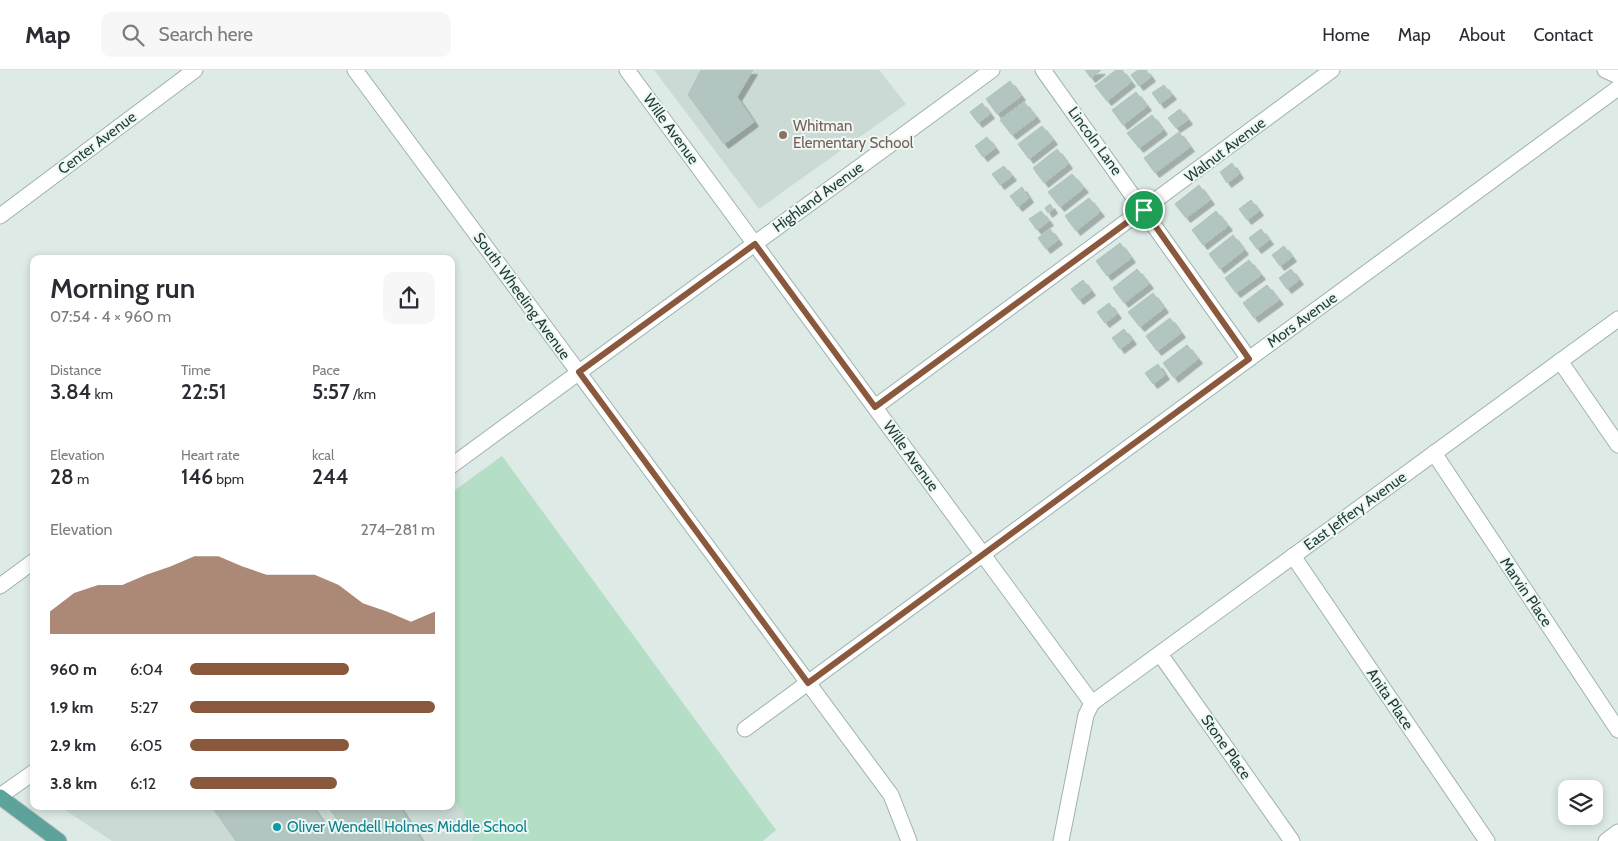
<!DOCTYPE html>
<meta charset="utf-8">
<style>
:root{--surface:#fff;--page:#f7f7f7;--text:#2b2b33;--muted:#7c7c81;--line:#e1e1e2;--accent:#8a583d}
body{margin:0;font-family:Cabin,sans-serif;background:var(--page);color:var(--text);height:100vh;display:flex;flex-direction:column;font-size:19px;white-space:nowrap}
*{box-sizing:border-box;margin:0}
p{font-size:16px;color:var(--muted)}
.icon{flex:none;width:28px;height:28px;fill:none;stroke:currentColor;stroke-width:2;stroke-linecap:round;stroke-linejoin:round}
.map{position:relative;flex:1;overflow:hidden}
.details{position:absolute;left:30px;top:185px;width:425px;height:555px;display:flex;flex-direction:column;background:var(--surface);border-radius:10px;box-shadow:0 2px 8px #0003}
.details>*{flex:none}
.buttons{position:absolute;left:1558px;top:710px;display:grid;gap:10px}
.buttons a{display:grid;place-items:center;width:45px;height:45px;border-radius:10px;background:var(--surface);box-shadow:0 2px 8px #0003;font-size:25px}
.pin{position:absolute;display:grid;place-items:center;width:42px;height:42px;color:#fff;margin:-21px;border:2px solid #fff;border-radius:50%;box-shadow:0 1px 5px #0007}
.round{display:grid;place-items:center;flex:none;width:52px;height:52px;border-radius:10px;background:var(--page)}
.head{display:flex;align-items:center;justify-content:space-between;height:85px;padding:0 20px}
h1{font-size:28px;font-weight:600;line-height:38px}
.figures{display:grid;grid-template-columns:repeat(3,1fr);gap:8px;height:85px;padding:5px 20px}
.figures div{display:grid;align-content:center}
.figures b{font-size:21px;font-weight:600}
.figures small{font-size:14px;font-weight:400}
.figures p{font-size:14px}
.chart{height:140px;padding:10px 20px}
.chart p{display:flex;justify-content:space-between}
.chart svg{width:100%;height:90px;margin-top:5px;fill:var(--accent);opacity:.7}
ul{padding:0 20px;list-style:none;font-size:16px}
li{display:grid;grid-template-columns:80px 60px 1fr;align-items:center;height:38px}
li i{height:12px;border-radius:6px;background:var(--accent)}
header{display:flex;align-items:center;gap:30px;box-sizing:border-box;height:70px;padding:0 25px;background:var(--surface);border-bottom:1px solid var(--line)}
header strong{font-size:24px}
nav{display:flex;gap:28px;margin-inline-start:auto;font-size:18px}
.search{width:350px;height:45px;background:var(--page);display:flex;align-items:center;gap:12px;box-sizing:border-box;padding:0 18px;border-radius:10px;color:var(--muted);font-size:19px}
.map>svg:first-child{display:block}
.built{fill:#cbdad5}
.green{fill:#b4dec5}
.building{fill:#b2c5c0;stroke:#afc4be;filter:url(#shadow)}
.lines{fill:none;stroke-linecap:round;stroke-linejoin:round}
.minor-casing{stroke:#a0b2ae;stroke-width:17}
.major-casing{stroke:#bcc4c3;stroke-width:17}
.minor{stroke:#fff;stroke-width:15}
.major{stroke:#5ea39b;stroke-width:15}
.route-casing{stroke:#fff;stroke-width:10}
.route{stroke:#8a583d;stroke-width:6}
.education-dot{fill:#8d6e63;stroke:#edf7f3;stroke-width:2}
.culture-dot{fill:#0f9aa8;stroke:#edf7f3;stroke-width:2}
.labels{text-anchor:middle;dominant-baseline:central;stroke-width:4;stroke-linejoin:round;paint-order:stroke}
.education-label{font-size:15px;fill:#785e54;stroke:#edf7f3;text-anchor:start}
.street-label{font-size:15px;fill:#1e3b37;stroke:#edf7f3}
.culture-label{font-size:15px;fill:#0d838f;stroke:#edf7f3;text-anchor:start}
</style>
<header>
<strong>Map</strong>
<div class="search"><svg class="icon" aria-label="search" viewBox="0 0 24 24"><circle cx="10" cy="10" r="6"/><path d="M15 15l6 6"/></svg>Search here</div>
<nav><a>Home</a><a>Map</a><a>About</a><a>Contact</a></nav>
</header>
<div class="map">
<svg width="1618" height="771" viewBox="0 0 1618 771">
<defs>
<filter id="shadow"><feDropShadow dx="4.5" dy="4.5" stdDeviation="0" flood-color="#0004"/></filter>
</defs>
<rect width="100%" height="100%" fill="#ddeae6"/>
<!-- built -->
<g class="built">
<polygon points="654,0 879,0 906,34 759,139"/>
<polygon points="451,727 475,760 472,771 112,771 59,736 451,736"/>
</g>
<!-- green -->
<polygon class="green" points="502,386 776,760 763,771 472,771 475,760 451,727 451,423"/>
<!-- building -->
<g class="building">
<polygon points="753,0 737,27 754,52 724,74 688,25 701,0"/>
<polygon points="1085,0 1101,0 1091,8"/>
<polygon points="1116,0 1122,0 1131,12 1107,31 1095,16"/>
<polygon points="1138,0 1146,0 1151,7 1139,16 1131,5"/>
<polygon points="1010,11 1021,26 997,44 986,29"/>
<polygon points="1164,15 1172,25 1160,34 1152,23"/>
<polygon points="1136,22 1147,36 1123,55 1112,40"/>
<polygon points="1024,32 1036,47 1012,65 1000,50"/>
<polygon points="982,33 990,44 978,53 970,42"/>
<polygon points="1180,39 1188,50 1176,58 1168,48"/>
<polygon points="1152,45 1163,60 1139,78 1127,63"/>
<polygon points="1042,56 1053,70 1029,89 1018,74"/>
<polygon points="1179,62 1190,77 1155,103 1144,88"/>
<polygon points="987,67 995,78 983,87 975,76"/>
<polygon points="1057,79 1068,94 1044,113 1033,98"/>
<polygon points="1232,93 1239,104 1227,113 1220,102"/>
<polygon points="1004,96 1012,106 1000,115 992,104"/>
<polygon points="1072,104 1084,118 1060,137 1048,122"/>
<polygon points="1199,115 1210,130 1186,148 1175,134"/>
<polygon points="1022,117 1029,128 1018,137 1010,126"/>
<polygon points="1089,128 1100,142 1076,161 1065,146"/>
<polygon points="1251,130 1259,141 1247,150 1239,139"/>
<polygon points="1050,134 1053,139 1048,143 1045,138"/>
<polygon points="1041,141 1049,151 1037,160 1029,149"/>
<polygon points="1216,141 1228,156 1203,175 1192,160"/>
<polygon points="1050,159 1058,170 1046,179 1038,168"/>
<polygon points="1261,159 1269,170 1257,179 1249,168"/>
<polygon points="1233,165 1244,180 1220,199 1209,184"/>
<polygon points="1120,173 1131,188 1107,206 1096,191"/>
<polygon points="1284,176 1292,187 1280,196 1272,185"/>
<polygon points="1249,190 1261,205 1236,223 1225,208"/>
<polygon points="1137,199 1149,214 1124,233 1113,218"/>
<polygon points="1291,199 1299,210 1287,219 1279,208"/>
<polygon points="1083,210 1091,221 1079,230 1071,219"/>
<polygon points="1267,215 1279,230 1254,248 1243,233"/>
<polygon points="1153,223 1164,238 1140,257 1128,242"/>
<polygon points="1109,233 1117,244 1105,253 1097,242"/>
<polygon points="1170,248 1181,263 1157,281 1146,266"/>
<polygon points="1124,259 1132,270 1120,279 1112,268"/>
<polygon points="1187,275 1198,289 1174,308 1163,293"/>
<polygon points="1158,294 1165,305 1153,314 1145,303"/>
<polygon points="211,736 312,736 330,761 340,753 330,740 335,736 399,736 422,771 236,771"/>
</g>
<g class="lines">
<!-- minor casing -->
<g class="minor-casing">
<g id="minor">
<polyline points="355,0 891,725 909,771"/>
<polyline points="627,0 1092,633"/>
<polyline points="1043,0 1249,289"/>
<polyline points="1605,0 1618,6"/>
<polyline points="0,146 195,0"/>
<polyline points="1560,291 1618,375"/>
<polyline points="875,337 1332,0"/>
<polyline points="1434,383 1618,660"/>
<polyline points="451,396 992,0"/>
<polyline points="1293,486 1487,771"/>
<polyline points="0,516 34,491"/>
<polyline points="1160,584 1292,771"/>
<polyline points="745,659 1618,18"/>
<polyline points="0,726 34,702"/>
<polyline points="1061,771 1086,645 1092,633 1618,249"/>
<polyline points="1606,771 1618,762"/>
</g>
</g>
<!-- major casing -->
<g class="major-casing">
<polyline id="major" points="0,727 59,771"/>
</g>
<!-- minor -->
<use href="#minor" class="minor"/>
<!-- major -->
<use href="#major" class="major"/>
</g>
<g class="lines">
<!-- route casing -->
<g class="route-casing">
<polygon id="route" points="1144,140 1249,289 808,613 579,302 755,174 875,337"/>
</g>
<!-- route -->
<use href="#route" class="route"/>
</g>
<!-- markers -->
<circle class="education-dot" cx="783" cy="65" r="5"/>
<circle class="culture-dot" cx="277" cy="757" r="5"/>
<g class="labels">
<!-- education labels -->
<g class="education-label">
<text x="793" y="56">Whitman<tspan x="793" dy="17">Elementary School</tspan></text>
</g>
<!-- street labels -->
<g class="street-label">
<text transform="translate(671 59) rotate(54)">Wille Avenue</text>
<text transform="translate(1095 71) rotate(54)">Lincoln Lane</text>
<text transform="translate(97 73) rotate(-37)">Center Avenue</text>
<text transform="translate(1225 80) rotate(-37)">Walnut Avenue</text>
<text transform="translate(818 127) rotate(-36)">Highland Avenue</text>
<text transform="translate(522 226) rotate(54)">South Wheeling Avenue</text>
<text transform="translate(1302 250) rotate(-36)">Mors Avenue</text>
<text transform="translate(911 386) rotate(54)">Wille Avenue</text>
<text transform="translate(1355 441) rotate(-36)">East Jeffery Avenue</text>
<text transform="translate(1526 522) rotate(56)">Marvin Place</text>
<text transform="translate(1390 629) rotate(56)">Anita Place</text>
<text transform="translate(1226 677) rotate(55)">Stone Place</text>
</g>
<!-- culture labels -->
<g class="culture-label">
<text x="287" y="757">Oliver Wendell Holmes Middle School</text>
</g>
</g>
</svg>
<div class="buttons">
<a><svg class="icon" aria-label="layers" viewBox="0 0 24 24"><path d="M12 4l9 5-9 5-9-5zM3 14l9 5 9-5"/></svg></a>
</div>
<div class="pin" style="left:1144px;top:140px;background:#1e9e55"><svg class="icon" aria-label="arrive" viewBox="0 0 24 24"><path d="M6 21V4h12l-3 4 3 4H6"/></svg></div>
<section class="details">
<div class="head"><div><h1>Morning run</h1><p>07:54 · 4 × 960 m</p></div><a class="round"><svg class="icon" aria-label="share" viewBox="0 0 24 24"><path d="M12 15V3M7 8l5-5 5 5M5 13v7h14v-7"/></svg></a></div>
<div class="figures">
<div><p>Distance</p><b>3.84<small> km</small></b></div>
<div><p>Time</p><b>22:51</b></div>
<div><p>Pace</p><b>5:57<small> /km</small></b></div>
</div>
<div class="figures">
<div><p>Elevation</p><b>28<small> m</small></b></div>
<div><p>Heart rate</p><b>146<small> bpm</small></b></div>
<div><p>kcal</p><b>244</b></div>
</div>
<div class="chart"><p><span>Elevation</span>274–281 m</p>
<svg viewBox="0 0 160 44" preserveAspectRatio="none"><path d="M0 44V33L10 24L20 20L30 20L40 15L50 11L60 6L70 6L80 11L90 15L100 15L110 15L120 20L130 29L140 33L150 38L160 33V44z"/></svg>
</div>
<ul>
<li><b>960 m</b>6:04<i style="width:65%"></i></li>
<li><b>1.9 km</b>5:27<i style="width:100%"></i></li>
<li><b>2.9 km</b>6:05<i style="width:65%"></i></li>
<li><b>3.8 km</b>6:12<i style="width:60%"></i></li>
</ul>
</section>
</div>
